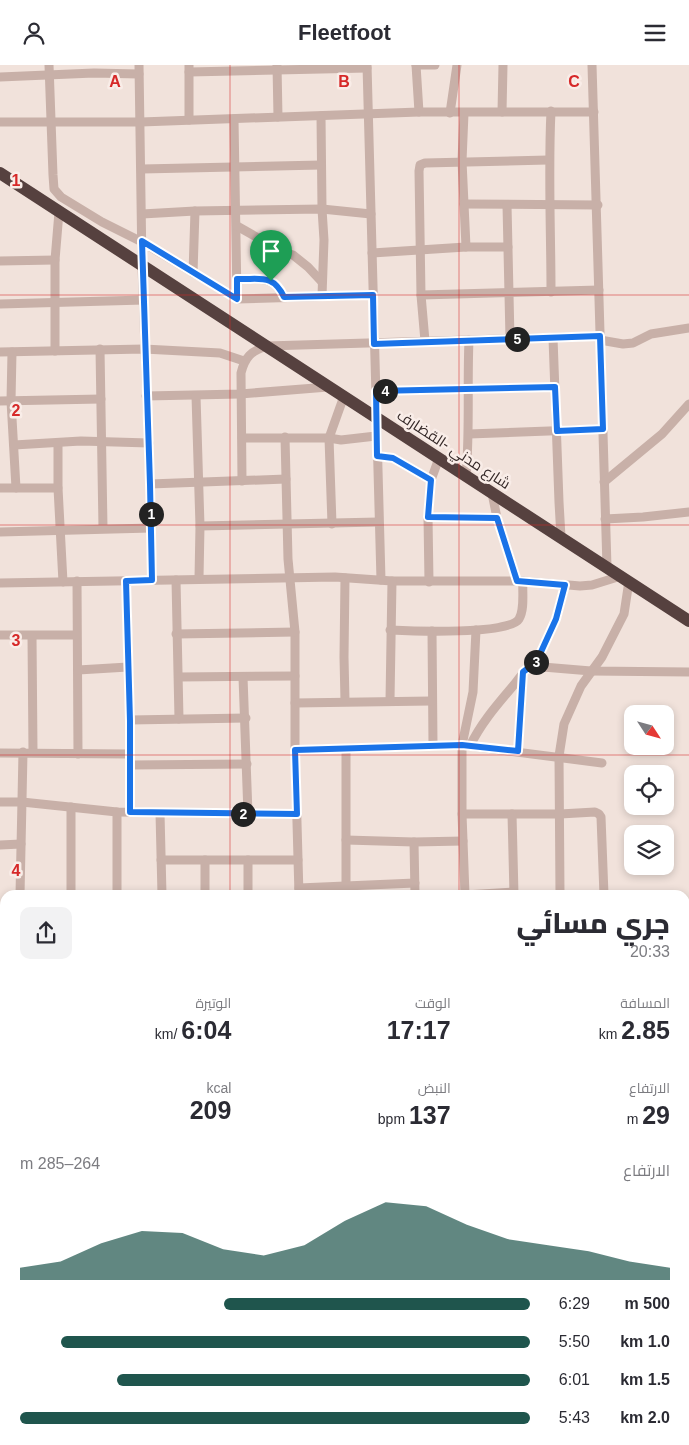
<!DOCTYPE html>
<html lang="ar">
<meta charset="utf-8">
<style>
:root{--surface:#fff;--page:#f2f2f3;--text:#2b2b33;--muted:#7c7c81;--accent:#1f554d}
body{margin:0;font-family:Arial,Cairo,sans-serif;background:var(--page);color:var(--text);direction:rtl;height:100vh;display:flex;flex-direction:column;font-size:19px;white-space:nowrap}
*{box-sizing:border-box;margin:0}
p{font-size:16px;color:var(--muted)}
.icon{flex:none;width:28px;height:28px;fill:none;stroke:currentColor;stroke-width:2;stroke-linecap:round;stroke-linejoin:round}
.map{position:relative;flex:1;overflow:hidden;direction:ltr}
.panel{position:absolute;left:0px;top:825px;width:690px;height:555px;display:flex;flex-direction:column;background:var(--surface);border-radius:15px 15px 0 0;box-shadow:0 2px 8px #0003;direction:rtl}
.panel>*{flex:none}
.needle{width:32px;rotate:126deg}
.controls{position:absolute;left:624px;top:640px;display:grid;gap:10px}
.controls a{display:grid;place-items:center;width:50px;height:50px;border-radius:10px;background:var(--surface);box-shadow:0 2px 8px #0003;font-size:25px}
.pin{position:absolute;display:grid;place-items:center;width:42px;height:42px;color:#fff;margin:-51px -21px;border-radius:50% 50% 50% 0;rotate:-45deg;box-shadow:0 0 5px #0007}
.pin .icon{rotate:45deg}
.km{position:absolute;width:25px;height:25px;margin:-12px;border-radius:50%;background:#222;color:#fff;font-size:14px;line-height:25px;text-align:center}
.round{display:grid;place-items:center;flex:none;width:52px;height:52px;border-radius:10px;background:var(--page)}
.overview{display:flex;align-items:center;justify-content:space-between;height:85px;padding:0 20px}
h1{font-size:28px;font-weight:800;line-height:38px}
.stats{display:grid;grid-template-columns:repeat(3,1fr);gap:8px;height:85px;padding:5px 20px}
.stats div{display:grid;align-content:center}
.stats b{font-size:25px;font-weight:800}
.stats small{font-size:14px;font-weight:400}
.stats p{font-size:14px}
.chart{height:140px;padding:10px 20px}
.chart p{display:flex;justify-content:space-between}
.chart svg{width:100%;height:90px;margin-top:5px;fill:var(--accent);opacity:.7}
ul{padding:0 20px;list-style:none;font-size:16px}
li{display:grid;grid-template-columns:80px 60px 1fr;align-items:center;height:38px}
li i{height:12px;border-radius:6px;background:var(--accent)}
header{display:flex;justify-content:space-between;align-items:center;height:65px;padding:0 20px;background:var(--surface);font-size:22px;font-weight:800}
.map>svg:first-child{display:block}
.lines{fill:none;stroke-linecap:round;stroke-linejoin:round}
.stream{stroke:#7cada4;stroke-width:2}
.minor{stroke:#c8b0a8;stroke-width:9}
.highway{stroke:#56413f;stroke-width:12}
.route-casing{stroke:#fff;stroke-width:10}
.route{stroke:#1a73e8;stroke-width:6}
.grid{fill:none;stroke:#d62828;stroke-width:1;stroke-opacity:0.55}
.labels{text-anchor:middle;dominant-baseline:central;stroke-width:5;stroke-linejoin:round;paint-order:stroke}
.street-label{font-size:15px;fill:#352928;stroke:#f9ede8}
.grid-label{font-size:16px;text-anchor:middle;font-weight:bold;fill:#d62828;stroke:#f9ede8;stroke-width:5;stroke-linejoin:round;paint-order:stroke}
</style>
<header><svg class="icon" aria-label="menu" viewBox="0 0 24 24"><path d="M4 6h16M4 12h16M4 18h16"/></svg>Fleetfoot<svg class="icon" aria-label="person" viewBox="0 0 24 24"><circle cx="12" cy="8" r="4"/><path d="M4 21q1-7 8-7t8 7"/></svg></header>
<div class="map">
<svg width="689" height="1380" viewBox="0 0 689 1380">
<rect width="100%" height="100%" fill="#f1e2db"/>
<g class="lines">
<!-- stream -->
<g class="stream">
<polyline points="685,1251 689,1248"/>
<polyline points="502,1380 507,1375"/>
</g>
<!-- minor -->
<g class="minor">
<polyline points="49,0 53,110 54,124 61,132 102,157 142,177 237,234 373,230"/>
<polyline points="139,0 142,201 150,419 152,515"/>
<polyline points="189,0 189,55"/>
<polyline points="277,0 278,52"/>
<polyline points="367,0 381,515"/>
<polyline points="416,0 419,47"/>
<polyline points="416,0 435,0"/>
<polyline points="592,0 607,502"/>
<polyline points="189,7 367,3"/>
<polyline points="0,12 94,8 139,9"/>
<polyline points="502,47 503,0"/>
<polyline points="450,48 457,0"/>
<polyline points="464,48 462,96 466,182"/>
<polyline points="321,51 322,144 324,175 322,231"/>
<polyline points="234,54 237,234"/>
<polyline points="0,57 141,57 419,47 594,47"/>
<polyline points="142,104 321,100"/>
<polyline points="464,139 598,140"/>
<polyline points="507,140 510,274"/>
<polyline points="142,149 195,146 322,144 371,149"/>
<polyline points="237,161 283,187 293,190 308,202 322,217"/>
<polyline points="372,188 466,182 508,182"/>
<polyline points="0,196 55,195"/>
<polyline points="193,208 195,146"/>
<path d="M237,214C259,215 273,209 284,232"/>
<path d="M551,227C551,167 548,106 551,46"/>
<polyline points="421,230 599,225"/>
<polyline points="0,239 144,235"/>
<polyline points="553,273 559,437 561,472"/>
<polyline points="600,275 623,279 633,278 651,269 689,263"/>
<polyline points="425,276 421,230 419,106 420,100 425,98 548,95"/>
<polyline points="100,284 103,463"/>
<polyline points="55,286 55,195 59,147"/>
<polyline points="0,287 144,284 220,288 244,296"/>
<polyline points="12,287 11,336 16,423"/>
<polyline points="376,326 555,322"/>
<polyline points="146,331 240,329 328,322"/>
<polyline points="196,331 200,461 199,513"/>
<polyline points="0,336 101,334"/>
<polyline points="469,369 603,364"/>
<polyline points="285,372 288,494 295,567 295,685 299,830"/>
<polyline points="242,373 329,373 341,375 376,371"/>
<polyline points="58,378 58,423 63,517"/>
<polyline points="14,380 81,376 149,378"/>
<polyline points="377,391 393,393 431,415"/>
<path d="M466,411C470,366 467,321 469,275"/>
<path d="M242,416L241,308C245,292 251,286 267,281L600,271"/>
<polyline points="604,417 662,369 689,339"/>
<polyline points="150,419 286,414"/>
<polyline points="0,423 58,423"/>
<polyline points="492,428 497,453 517,516"/>
<polyline points="428,452 497,453"/>
<polyline points="605,454 643,452 689,447"/>
<polyline points="332,459 329,373 344,331"/>
<polyline points="200,461 378,457"/>
<polyline points="0,467 151,463"/>
<polyline points="345,513 344,592 345,636"/>
<polyline points="176,515 179,654"/>
<polyline points="77,516 78,689"/>
<polyline points="126,516 130,655 130,747"/>
<polyline points="392,516 523,516 580,521 592,520 621,511"/>
<polyline points="429,517 428,452 431,415 439,393"/>
<polyline points="0,518 335,512 392,516 390,635"/>
<path d="M390,565C411,566 510,570 519,554C525,544 522,527 523,516"/>
<polyline points="432,566 433,680"/>
<polyline points="176,569 295,567"/>
<polyline points="0,570 76,570"/>
<polyline points="32,571 33,687"/>
<polyline points="535,600 556,554 565,520"/>
<polyline points="78,605 128,602"/>
<polyline points="179,612 295,611"/>
<polyline points="243,612 248,749"/>
<polyline points="295,638 431,636"/>
<polyline points="130,655 246,653"/>
<path d="M470,681C481,658 497,640 513,621C519,614 523,606 531,601L591,606L689,607"/>
<polyline points="346,684 346,821"/>
<polyline points="295,685 462,680 602,698"/>
<polyline points="518,686 523,607"/>
<polyline points="0,688 130,689"/>
<polyline points="130,700 247,699"/>
<polyline points="0,737 22,737 117,747 297,749"/>
<polyline points="71,742 71,830"/>
<polyline points="117,747 117,830"/>
<polyline points="160,748 162,830"/>
<polyline points="462,749 560,749 595,747 599,749 601,752 604,830"/>
<polyline points="512,749 514,830"/>
<polyline points="346,775 414,777 463,776"/>
<polyline points="414,777 415,830"/>
<polyline points="0,780 21,779"/>
<polyline points="161,795 298,795"/>
<polyline points="205,795 205,830"/>
<polyline points="248,795 248,830"/>
<polyline points="299,823 415,818"/>
<polyline points="20,830 23,687"/>
<polyline points="465,830 462,749 462,680 473,627 476,565"/>
<polyline points="465,830 514,827"/>
<polyline points="560,830 559,691 564,659 581,621 602,592 624,549 629,516"/>
<polyline points="0,919 5,919"/>
<polyline points="0,969 5,969"/>
<polyline points="0,1085 5,1085"/>
<polyline points="0,1135 5,1135"/>
<polyline points="0,1179 5,1179"/>
<polyline points="0,1316 5,1322"/>
<polyline points="52,1375 56,1380"/>
<polyline points="110,1375 114,1380"/>
<polyline points="167,1375 171,1380"/>
<polyline points="226,1375 230,1380"/>
<polyline points="475,1375 476,1380"/>
<polyline points="139,1380 144,1375"/>
<polyline points="292,1380 296,1375"/>
</g>
<!-- highway -->
<polyline class="highway" points="0,108 689,556"/>
</g>
<g class="lines">
<!-- route casing -->
<g class="route-casing">
<path id="route" d="M142,176L237,234V214C259,215 273,208 284,232L373,230L374,279L600,271L603,364L557,366L555,322L376,326L377,391L393,393L431,415L428,452L497,453L517,516L565,520L556,554L535,600L531,601L523,607L518,686L462,680L295,685L297,749L130,747V656L126,516L152,515L150,419Z"/>
</g>
<!-- route -->
<use href="#route" class="route"/>
</g>
<!-- grid -->
<path class="grid" d="M230,0V830M459,0V830M0,230H689M0,460H689M0,690H689M0,920H5M685,920H689M0,1150H5M685,1150H689M230,1375V1380M459,1375V1380"/>
<g class="labels">
<!-- street labels -->
<g class="street-label">
<text transform="translate(454 384) rotate(33)">شارع مدني -القضارف</text>
</g>
</g>
<g class="grid-label">
<text x="115" y="22">A</text>
<text x="344" y="22">B</text>
<text x="574" y="22">C</text>
<text x="16" y="121">1</text>
<text x="16" y="351">2</text>
<text x="16" y="581">3</text>
<text x="16" y="811">4</text>
</g>
</svg>
<div class="controls">
<a><svg class="needle" viewBox="-14 -14 28 28"><path d="M0-13l5 13h-10z" fill="#e53935"/><path d="M0 13l5-13h-10z" fill="#7c7c81"/></svg></a>
<a><svg class="icon" aria-label="locate" viewBox="0 0 24 24"><circle cx="12" cy="12" r="6"/><path d="M12 2v4M12 18v4M2 12h4M18 12h4"/></svg></a>
<a><svg class="icon" aria-label="layers" viewBox="0 0 24 24"><path d="M12 4l9 5-9 5-9-5zM3 14l9 5 9-5"/></svg></a>
</div>
<div class="pin" style="left:271px;top:216px;background:#1e9e55"><svg class="icon" aria-label="arrive" viewBox="0 0 24 24"><path d="M6 21V4h12l-3 4 3 4H6"/></svg></div>
<b class="km" style="left:151px;top:449px">1</b>
<b class="km" style="left:243px;top:749px">2</b>
<b class="km" style="left:536px;top:597px">3</b>
<b class="km" style="left:385px;top:326px">4</b>
<b class="km" style="left:517px;top:274px">5</b>
<section class="panel">
<div class="overview"><div><h1>جري مسائي</h1><p>20:33</p></div><a class="round"><svg class="icon" aria-label="share" viewBox="0 0 24 24"><path d="M12 15V3M7 8l5-5 5 5M5 13v7h14v-7"/></svg></a></div>
<div class="stats">
<div><p>المسافة</p><b>2.85<small> km</small></b></div>
<div><p>الوقت</p><b>17:17</b></div>
<div><p>الوتيرة</p><b>6:04<small> /km</small></b></div>
</div>
<div class="stats">
<div><p>الارتفاع</p><b>29<small> m</small></b></div>
<div><p>النبض</p><b>137<small> bpm</small></b></div>
<div><p>kcal</p><b>209</b></div>
</div>
<div class="chart"><p><span>الارتفاع</span>264–285 m</p>
<svg viewBox="0 0 160 44" preserveAspectRatio="none"><path d="M0 44V38L10 35L20 26L30 20L40 21L50 29L60 32L70 27L80 15L90 6L100 8L110 17L120 24L130 27L140 30L150 35L160 38V44z"/></svg>
</div>
<ul>
<li><b>500 m</b>6:29<i style="width:60%"></i></li>
<li><b>1.0 km</b>5:50<i style="width:92%"></i></li>
<li><b>1.5 km</b>6:01<i style="width:81%"></i></li>
<li><b>2.0 km</b>5:43<i style="width:100%"></i></li>
</ul>
</section>
</div>
